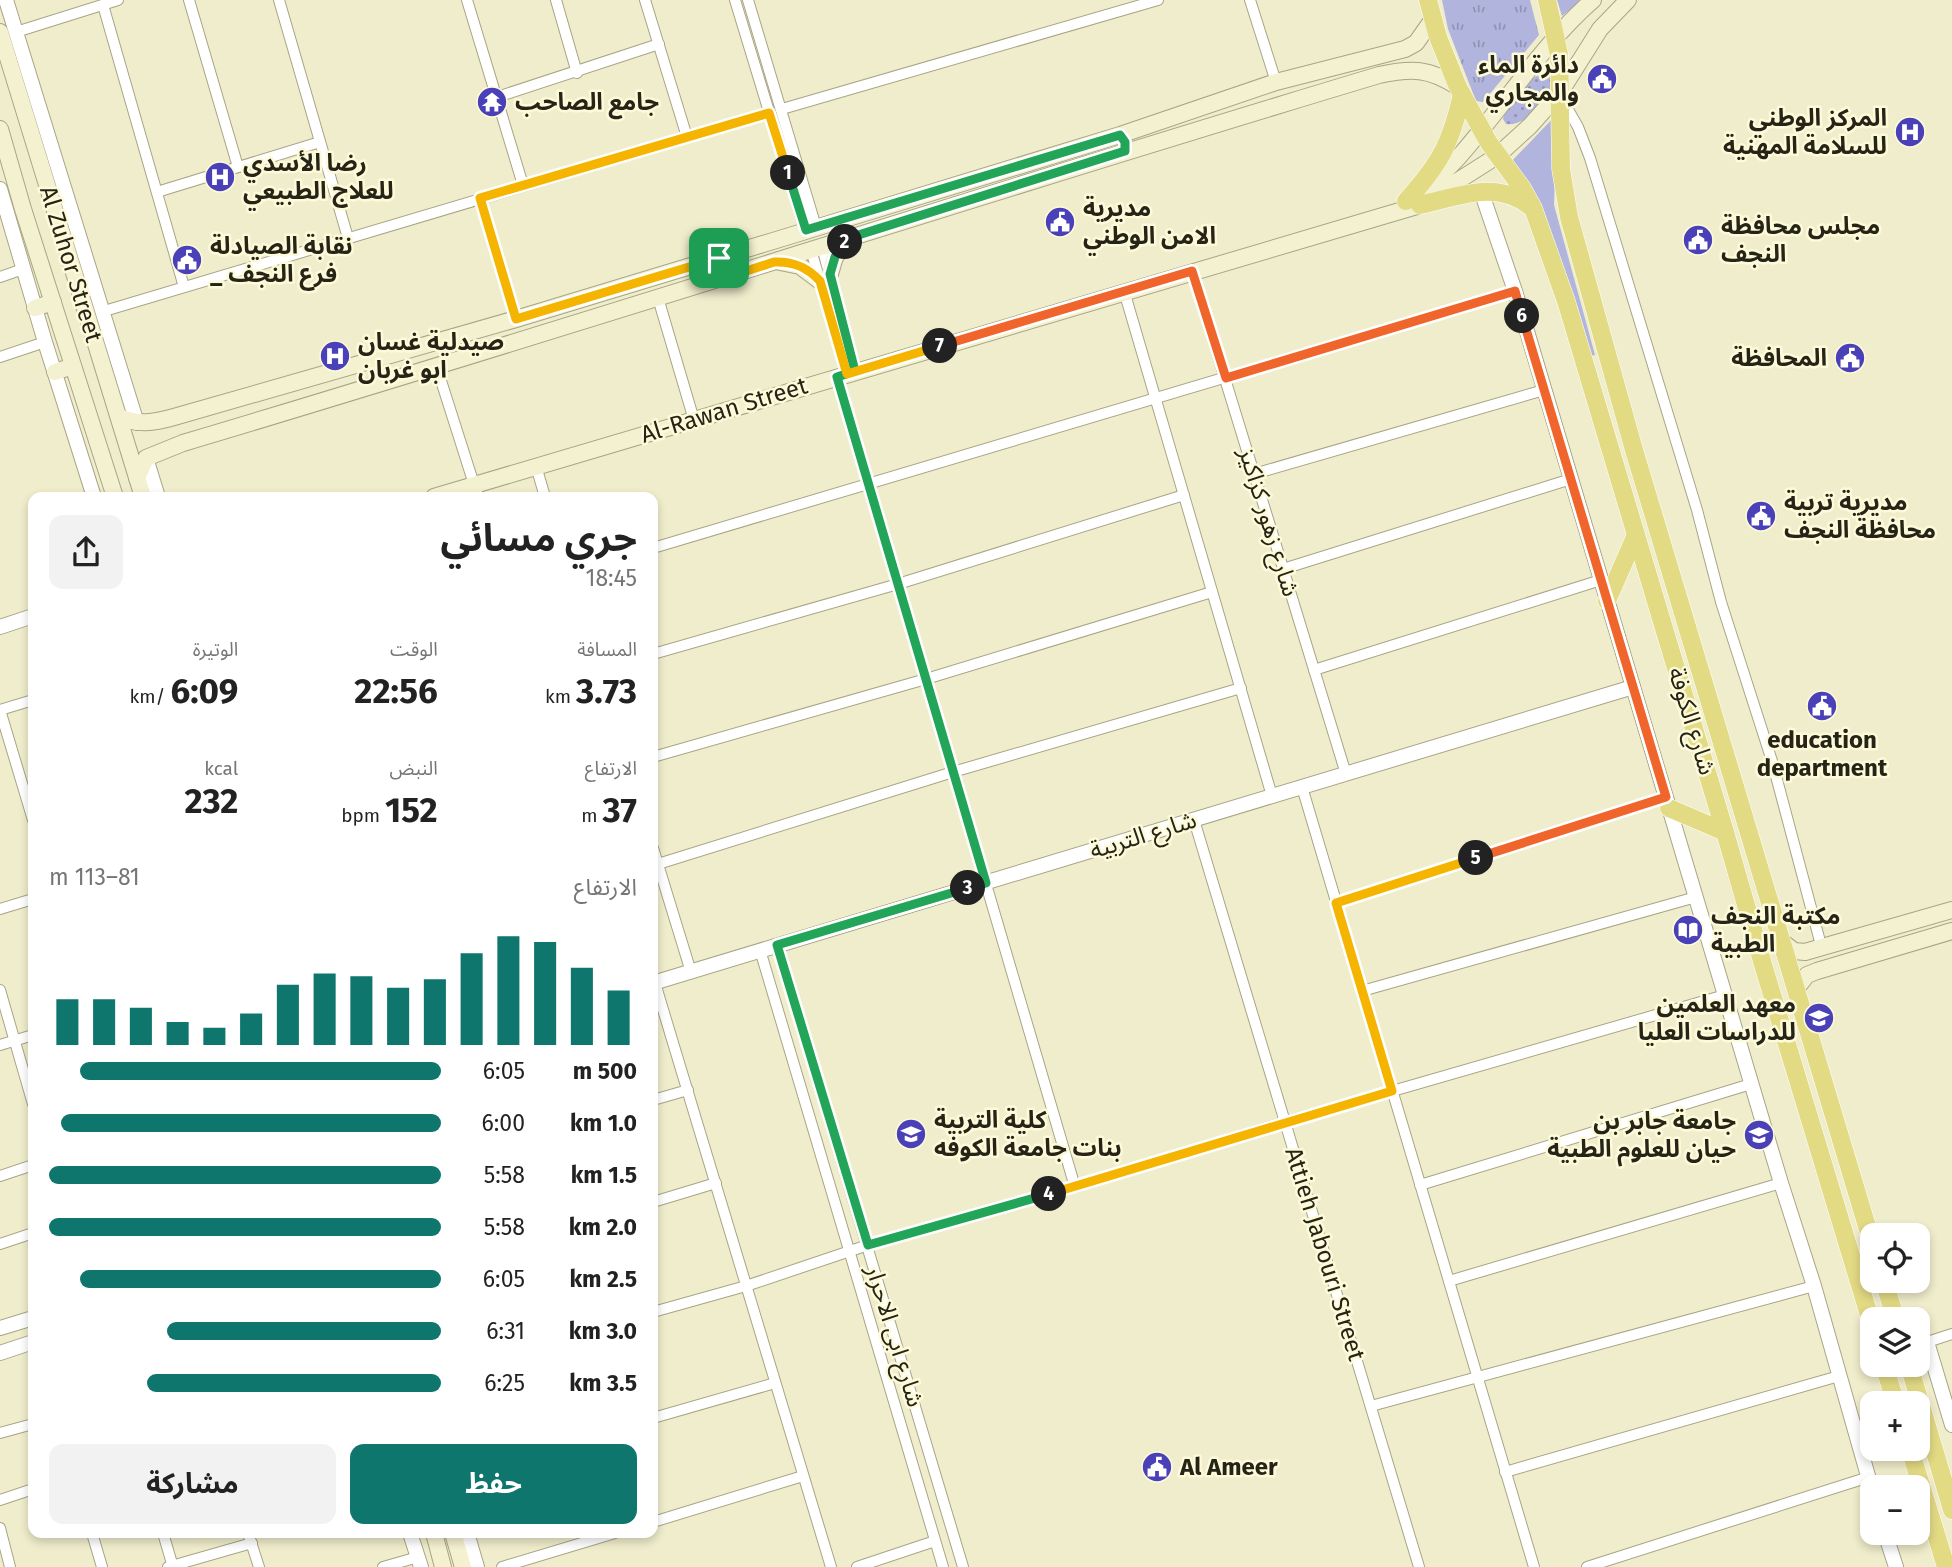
<!DOCTYPE html>
<html lang="ar">
<meta charset="utf-8">
<style>
:root{--surface:#fff;--page:#f2f2f2;--text:#222;--muted:#767676;--accent:#0f766e}
body{margin:0;font-family:"Fira Sans","Noto Sans Arabic",sans-serif;background:var(--page);color:var(--text);direction:rtl;height:100vh;display:flex;flex-direction:column;font-size:26px;white-space:nowrap}
*{box-sizing:border-box;margin:0}
p{font-size:23px;color:var(--muted)}
.icon{flex:none;width:38px;height:38px;fill:none;stroke:currentColor;stroke-width:2;stroke-linecap:round;stroke-linejoin:round}
.map{position:relative;flex:1;overflow:hidden;direction:ltr}
.drawer{position:absolute;left:28px;top:492px;width:630px;height:1046px;display:flex;flex-direction:column;background:var(--surface);border-radius:14px;box-shadow:0 4px 10px #0003;direction:rtl}
.drawer>*{flex:none}
.controls{position:absolute;left:1860px;top:1223px;display:grid;gap:14px}
.controls a{display:grid;place-items:center;width:70px;height:70px;border-radius:14px;background:var(--surface);box-shadow:0 4px 10px #0003;font-size:35px}
.pin{position:absolute;display:grid;place-items:center;width:60px;height:60px;color:#fff;margin:-30px;border-radius:14px;box-shadow:0 4px 10px #0006}
.km{position:absolute;width:35px;height:35px;margin:-18px;border-radius:50%;background:#222;color:#fff;font-size:19px;line-height:35px;text-align:center}
.round{display:grid;place-items:center;flex:none;width:74px;height:74px;border-radius:14px;background:var(--page)}
.summary{display:flex;align-items:center;justify-content:space-between;height:119px;padding:0 21px}
h1{font-size:38px;font-weight:700;line-height:52px}
.stats{display:grid;grid-template-columns:repeat(3,1fr);gap:10px;height:119px;padding:7px 21px}
.stats div{display:grid;align-content:center}
.stats b{font-size:35px;font-weight:700}
.stats small{font-size:19px;font-weight:400}
.stats p{font-size:19px}
.chart{height:196px;padding:14px 21px}
.chart p{display:flex;justify-content:space-between}
.chart svg{width:100%;height:126px;margin-top:7px;stroke:var(--accent);stroke-width:6}
.action{display:flex;gap:14px;margin-top:auto;padding:14px 21px}
.action a{flex:1;height:80px;border-radius:14px;background:var(--accent);color:#fff;font-size:28px;font-weight:700;line-height:80px;text-align:center}
.action a+a{background:var(--page);color:var(--text)}
ul{padding:0 21px;list-style:none;font-size:23px}
li{display:grid;grid-template-columns:112px 84px 1fr;align-items:center;height:52px}
li i{height:18px;border-radius:9px;background:var(--accent)}
.map>svg:first-child{display:block}
.grass{fill:url(#grass-tufts)}
.park{fill:#b1b5de}
.garden{fill:url(#garden-dots)}
.lines{fill:none;stroke-linecap:round;stroke-linejoin:round}
.minor-casing{stroke:#a8a586;stroke-width:12}
.tertiary-casing{stroke:#a8a586;stroke-width:16}
.secondary-casing{stroke:#a8a586;stroke-width:18}
.trunk-casing{stroke:#fff;stroke-width:19}
.minor{stroke:#fff;stroke-width:10}
.tertiary{stroke:#fff;stroke-width:14}
.secondary{stroke:#f4f1d1;stroke-width:16}
.trunk{stroke:#e3da84;stroke-width:18}
.split-1-casing{stroke:#fff;stroke-width:14}
.split-2-casing{stroke:#fff;stroke-width:14}
.split-3-casing{stroke:#fff;stroke-width:14}
.split-4-casing{stroke:#fff;stroke-width:14}
.split-5-casing{stroke:#fff;stroke-width:14}
.split-6-casing{stroke:#fff;stroke-width:14}
.split-7-casing{stroke:#fff;stroke-width:14}
.split-8-casing{stroke:#fff;stroke-width:14}
.split-1{stroke:#f5b400;stroke-width:9}
.split-2{stroke:#22a559;stroke-width:9}
.split-3{stroke:#22a559;stroke-width:9}
.split-4{stroke:#22a559;stroke-width:9}
.split-5{stroke:#f5b400;stroke-width:9}
.split-6{stroke:#f0652b;stroke-width:9}
.split-7{stroke:#f0652b;stroke-width:9}
.split-8{stroke:#f5b400;stroke-width:9}
.labels{text-anchor:middle;dominant-baseline:central;stroke-width:5;stroke-linejoin:round;paint-order:stroke}
.poi-label{font-size:24px;font-weight:bold;fill:#252417;stroke:#fdfad9;text-anchor:start}
.street-label{font-size:24px;fill:#252417;stroke:#fdfad9}
</style>
<div class="map">
<svg width="1952" height="1567" viewBox="0 0 1952 1567">
<defs>
<pattern id="grass-tufts" width="24" height="20" patternUnits="userSpaceOnUse" patternTransform="scale(1.75)"><rect width="24" height="20" fill="#b1b5de"/><path d="M3 7l-1-3M5 7V3M7 7l1-3M15 17l-1-3M17 17v-4M19 17l1-3" fill="none" stroke="#9093b3"/></pattern>
<pattern id="garden-dots" width="8" height="8" patternUnits="userSpaceOnUse" patternTransform="scale(1.75)"><rect width="8" height="8" fill="#b1b5de"/><path d="M2 2h.1M6 6h.1" fill="none" stroke="#9093b3" stroke-width="1.8" stroke-linecap="round"/></pattern>
</defs>
<rect width="100%" height="100%" fill="#f0edcc"/>
<!-- grass -->
<polygon class="grass" points="1442,0 1530,0 1539,35 1483,102 1476,101 1448,29"/>
<!-- park -->
<g class="park">
<polygon points="1557,0 1582,0 1562,16"/>
<polygon points="1557,114 1554,205 1595,355 1586,357 1509,164"/>
</g>
<!-- garden -->
<path class="garden" d="M1544,72L1554,80C1554,99 1525,127 1506,124L1503,119C1506,102 1528,78 1544,72Z"/>
<g class="lines">
<!-- minor casing -->
<g class="minor-casing">
<g id="minor">
<polyline points="189,0 238,167"/>
<polyline points="279,0 348,238"/>
<polyline points="467,0 523,185"/>
<polyline points="556,0 577,73"/>
<polyline points="645,0 687,137"/>
<polyline points="735,0 805,230"/>
<polyline points="748,0 816,227"/>
<polyline points="1250,0 1276,82"/>
<polyline points="103,5 184,287"/>
<polyline points="16,32 118,0"/>
<polyline points="497,97 659,44"/>
<polyline points="1562,99 1578,127 1590,158 1697,510 1721,602 1772,761 1822,949"/>
<polyline points="782,109 1158,0"/>
<polyline points="157,192 320,142"/>
<polyline points="480,198 516,319"/>
<polyline points="822,247 855,371"/>
<polyline points="811,250 847,374"/>
<polyline points="1192,271 1346,774"/>
<polyline points="0,277 23,269"/>
<polyline points="1124,291 1272,796"/>
<polyline points="658,298 694,420"/>
<polyline points="101,312 769,113"/>
<polyline points="0,357 45,342"/>
<polyline points="437,368 478,497"/>
<polyline points="837,377 1075,1187"/>
<polyline points="536,466 545,497"/>
<polyline points="1254,474 1544,390"/>
<polyline points="653,548 1515,291"/>
<polyline points="1283,569 1571,479"/>
<polyline points="653,654 898,584 1184,495"/>
<polyline points="1314,670 1601,580"/>
<polyline points="0,710 33,820"/>
<polyline points="0,710 33,700"/>
<polyline points="653,757 926,679 1212,592"/>
<polyline points="1302,787 1534,1567"/>
<polyline points="1194,820 1419,1567"/>
<polyline points="653,848 691,972"/>
<polyline points="658,864 953,772 1241,688"/>
<polyline points="1336,903 1666,797"/>
<polyline points="0,909 33,899"/>
<polyline points="777,945 963,1567"/>
<polyline points="760,950 943,1567"/>
<polyline points="655,983 831,1567"/>
<polyline points="0,990 33,1104"/>
<polyline points="1362,991 1696,897"/>
<polyline points="0,1045 33,1035"/>
<polyline points="653,1100 688,1090"/>
<polyline points="0,1176 33,1165"/>
<polyline points="1420,1185 1751,1084"/>
<polyline points="653,1202 716,1183"/>
<polyline points="0,1244 33,1233"/>
<polyline points="1449,1281 1781,1183"/>
<polyline points="653,1312 746,1286 868,1245 1075,1187 1285,1122 1725,995"/>
<polyline points="1918,1345 1952,1334"/>
<polyline points="1371,1406 1814,1286"/>
<polyline points="653,1418 775,1383"/>
<polyline points="0,1433 33,1424"/>
<polyline points="1505,1472 1839,1376"/>
<polyline points="0,1500 33,1489"/>
<polyline points="653,1522 803,1476"/>
<polyline points="0,1528 10,1567"/>
<polyline points="92,1533 102,1567"/>
<polyline points="163,1533 173,1567"/>
<polyline points="248,1533 259,1567"/>
<polyline points="168,1567 252,1543"/>
<polyline points="383,1567 418,1557"/>
<polyline points="502,1567 615,1533"/>
<polyline points="857,1567 935,1541"/>
<polyline points="1587,1567 1869,1477"/>
</g>
</g>
<!-- tertiary casing -->
<g class="tertiary-casing">
<g id="tertiary">
<polyline points="6,0 137,423"/>
<polyline points="0,189 45,342 94,497"/>
<polyline points="1481,191 1515,291 1781,1183 1814,1286 1872,1490"/>
<polyline points="146,458 158,497"/>
<polyline points="0,627 33,616"/>
<polyline points="653,983 1633,687"/>
<polyline points="0,1328 33,1318"/>
<polyline points="1927,1342 1952,1425"/>
<polyline points="0,1353 33,1342"/>
<polyline points="410,1533 421,1567"/>
<polyline points="467,1533 477,1567"/>
<polyline points="1885,1533 1896,1567"/>
</g>
</g>
<!-- secondary casing -->
<g class="secondary-casing">
<g id="secondary">
<polyline points="0,32 143,497"/>
<polyline points="0,129 23,209 115,497"/>
<path d="M1415,195C1448,174 1470,144 1494,114C1525,75 1555,33 1593,0"/>
<polyline points="780,262 800,266 820,281"/>
<polyline points="830,274 835,257 851,238"/>
<polyline points="35,308 53,302"/>
<polyline points="55,372 73,366"/>
<path d="M119,417C139,425 153,423 174,417L516,319L773,241L1120,135L1276,82L1405,49L1416,43L1433,19"/>
<path d="M137,478L146,458L183,443C583,324 979,195 1379,75C1412,68 1429,68 1458,87"/>
<polyline points="434,497 1420,205 1497,156 1530,126 1561,91 1600,29 1628,0"/>
<polyline points="1781,941 1794,951 1805,952 1952,910"/>
<polyline points="1796,989 1807,975 1817,971 1952,931"/>
<polyline points="434,1533 443,1567"/>
<polyline points="453,1533 463,1567"/>
</g>
</g>
<!-- trunk casing -->
<g class="trunk-casing">
<g id="trunk">
<polyline points="1428,0 1438,37 1458,87 1489,143 1522,188 1533,208 1566,301 1725,832 1764,968 1872,1325"/>
<polyline points="1547,0 1559,54 1561,169 1569,217 1634,450 1872,1243"/>
<path d="M1406,201C1440,164 1451,143 1462,94"/>
<path d="M1420,205C1458,197 1495,179 1530,206"/>
<polyline points="1607,601 1635,537"/>
<polyline points="1669,808 1725,832"/>
<polyline points="1884,1281 1896,1320"/>
<polyline points="1884,1365 1896,1404"/>
<polyline points="1909,1365 1952,1510"/>
<polyline points="1910,1449 1946,1567"/>
</g>
</g>
<!-- minor -->
<use href="#minor" class="minor"/>
<!-- tertiary -->
<use href="#tertiary" class="tertiary"/>
<!-- secondary -->
<use href="#secondary" class="secondary"/>
<!-- trunk -->
<use href="#trunk" class="trunk"/>
</g>
<g class="lines">
<!-- split-1 casing -->
<g class="split-1-casing">
<polyline id="split-1" points="719,258 516,319 480,198 769,113 788,173"/>
</g>
<!-- split-2 casing -->
<g class="split-2-casing">
<polyline id="split-2" points="788,173 806,230 1120,135 1125,142 1125,151 852,237 845,242"/>
</g>
<!-- split-3 casing -->
<g class="split-3-casing">
<polyline id="split-3" points="845,242 835,257 830,274 855,371 837,377 986,883 968,888"/>
</g>
<!-- split-4 casing -->
<g class="split-4-casing">
<polyline id="split-4" points="968,888 777,945 868,1245 1049,1194"/>
</g>
<!-- split-5 casing -->
<g class="split-5-casing">
<polyline id="split-5" points="1049,1194 1392,1091 1336,903 1476,858"/>
</g>
<!-- split-6 casing -->
<g class="split-6-casing">
<polyline id="split-6" points="1476,858 1666,797 1522,316"/>
</g>
<!-- split-7 casing -->
<g class="split-7-casing">
<polyline id="split-7" points="940,346 1192,271 1226,378 1515,291 1522,316"/>
</g>
<!-- split-8 casing -->
<g class="split-8-casing">
<path id="split-8" d="M719,258L725,278L774,262C793,261 807,267 820,281L847,374L940,346"/>
</g>
<!-- split-1 -->
<use href="#split-1" class="split-1"/>
<!-- split-2 -->
<use href="#split-2" class="split-2"/>
<!-- split-3 -->
<use href="#split-3" class="split-3"/>
<!-- split-4 -->
<use href="#split-4" class="split-4"/>
<!-- split-5 -->
<use href="#split-5" class="split-5"/>
<!-- split-6 -->
<use href="#split-6" class="split-6"/>
<!-- split-7 -->
<use href="#split-7" class="split-7"/>
<!-- split-8 -->
<use href="#split-8" class="split-8"/>
</g>
<!-- icons -->
<defs>
<g id="civic-disc" transform="scale(1.575)"><circle r="9.5" fill="#4a40b7" stroke="#fdfad9"/><path d="M-.6-6.5H3V-4.5H.6V-3L4-1V1h2V6H-6V1h2V-1L-.6-3ZM-1.2 2.5V6h2.4V2.5Z" fill="#fff"/></g>
<g id="temple-disc" transform="scale(1.575)"><circle r="9.5" fill="#4a40b7" stroke="#fdfad9"/><path d="M0-6L5-2H3V0L6.5 2.5H4V6H1.5V3h-3V6H-4V2.5H-6.5L-3 0V-2H-5Z" fill="#fff"/></g>
<g id="hospital-disc" transform="scale(1.575)"><circle r="9.5" fill="#4a40b7" stroke="#fdfad9"/><path d="M-5-5h3v3.5h4V-5h3V5h-3V1.5h-4V5h-3Z" fill="#fff"/></g>
<g id="library-disc" transform="scale(1.575)"><circle r="9.5" fill="#4a40b7" stroke="#fdfad9"/><path d="M-6-4Q-3-5.5-.7-3.5V5Q-3 3-6 4ZM6-4Q3-5.5 .7-3.5V5Q3 3 6 4Z" fill="#fff"/></g>
<g id="university-disc" transform="scale(1.575)"><circle r="9.5" fill="#4a40b7" stroke="#fdfad9"/><path d="M0-5L7-2L0 1L-7-2ZM-4 1L0 2.5L4 1V4Q0 6-4 4Z" fill="#fff"/></g>
</defs>
<g fill-rule="evenodd">
<use href="#civic-disc" x="1602" y="79"/>
<use href="#temple-disc" x="492" y="102"/>
<use href="#hospital-disc" x="1910" y="132"/>
<use href="#hospital-disc" x="220" y="177"/>
<use href="#civic-disc" x="1060" y="222"/>
<use href="#civic-disc" x="1698" y="240"/>
<use href="#civic-disc" x="187" y="260"/>
<use href="#hospital-disc" x="335" y="356"/>
<use href="#civic-disc" x="1850" y="358"/>
<use href="#civic-disc" x="1761" y="516"/>
<use href="#civic-disc" x="1822" y="706"/>
<use href="#library-disc" x="1688" y="930"/>
<use href="#university-disc" x="1819" y="1018"/>
<use href="#university-disc" x="911" y="1134"/>
<use href="#university-disc" x="1759" y="1135"/>
<use href="#civic-disc" x="1157" y="1467"/>
</g>
<g class="labels">
<!-- poi labels -->
<g class="poi-label">
<text x="1579" y="65" text-anchor="end">دائرة الماء<tspan x="1579" dy="28">والمجاري</tspan></text>
<text x="515" y="102">جامع الصاحب</text>
<text x="1887" y="118" text-anchor="end">المركز الوطني<tspan x="1887" dy="28">للسلامة المهنية</tspan></text>
<text x="243" y="163">رضا الأسدي<tspan x="243" dy="28">للعلاج الطبيعي</tspan></text>
<text x="1083" y="208">مديرية<tspan x="1083" dy="28">الامن الوطني</tspan></text>
<text x="1721" y="226">مجلس محافظة<tspan x="1721" dy="28">النجف</tspan></text>
<text x="210" y="246">نقابة الصيادلة<tspan x="210" dy="28">_ فرع النجف</tspan></text>
<text x="358" y="342">صيدلية غسان<tspan x="358" dy="28">ابو غربان</tspan></text>
<text x="1827" y="358" text-anchor="end">المحافظة</text>
<text x="1784" y="502">مديرية تربية<tspan x="1784" dy="28">محافظة النجف</tspan></text>
<text x="1822" y="740" text-anchor="middle">education<tspan x="1822" dy="28">department</tspan></text>
<text x="1711" y="916">مكتبة النجف<tspan x="1711" dy="28">الطبية</tspan></text>
<text x="1796" y="1004" text-anchor="end">معهد العلمين<tspan x="1796" dy="28">للدراسات العليا</tspan></text>
<text x="934" y="1120">كلية التربية<tspan x="934" dy="28">بنات جامعة الكوفه</tspan></text>
<text x="1736" y="1121" text-anchor="end">جامعة جابر بن<tspan x="1736" dy="28">حيان للعلوم الطبية</tspan></text>
<text x="1180" y="1467">Al Ameer</text>
</g>
<!-- street labels -->
<g class="street-label">
<text transform="translate(71 264) rotate(73)">Al Zuhor Street</text>
<text transform="translate(724 410) rotate(-17)">Al-Rawan Street</text>
<text transform="translate(1269 522) rotate(73)">شارع زهور كزاكيز</text>
<text transform="translate(1692 721) rotate(73)">شارع الكوفة</text>
<text transform="translate(1143 835) rotate(-17)">شارع التربية</text>
<text transform="translate(1325 1254) rotate(73)">Attieh Jabouri Street</text>
<text transform="translate(895 1336) rotate(73)">شارع ابی الاحرار</text>
</g>
</g>
</svg>
<div class="controls">
<a><svg class="icon" aria-label="locate" viewBox="0 0 24 24"><circle cx="12" cy="12" r="6"/><path d="M12 2v4M12 18v4M2 12h4M18 12h4"/></svg></a>
<a><svg class="icon" aria-label="layers" viewBox="0 0 24 24"><path d="M12 4l9 5-9 5-9-5zM3 14l9 5 9-5"/></svg></a>
<a>+</a>
<a>−</a>
</div>
<div class="pin" style="left:719px;top:258px;background:#1e9e55"><svg class="icon" aria-label="arrive" viewBox="0 0 24 24"><path d="M6 21V4h12l-3 4 3 4H6"/></svg></div>
<b class="km" style="left:788px;top:173px">1</b>
<b class="km" style="left:845px;top:242px">2</b>
<b class="km" style="left:968px;top:888px">3</b>
<b class="km" style="left:1049px;top:1194px">4</b>
<b class="km" style="left:1476px;top:858px">5</b>
<b class="km" style="left:1522px;top:316px">6</b>
<b class="km" style="left:940px;top:346px">7</b>
<section class="drawer">
<div class="summary"><div><h1>جري مسائي</h1><p>18:45</p></div><a class="round"><svg class="icon" aria-label="share" viewBox="0 0 24 24"><path d="M12 15V3M7 8l5-5 5 5M5 13v7h14v-7"/></svg></a></div>
<div class="stats">
<div><p>المسافة</p><b>3.73<small> km</small></b></div>
<div><p>الوقت</p><b>22:56</b></div>
<div><p>الوتيرة</p><b>6:09<small> /km</small></b></div>
</div>
<div class="stats">
<div><p>الارتفاع</p><b>37<small> m</small></b></div>
<div><p>النبض</p><b>152<small> bpm</small></b></div>
<div><p>kcal</p><b>232</b></div>
</div>
<div class="chart"><p><span>الارتفاع</span>81–113 m</p>
<svg viewBox="0 0 160 44" preserveAspectRatio="none"><path d="M5 44V28M15 44V28M25 44V31M35 44V36M45 44V38M55 44V33M65 44V23M75 44V19M85 44V20M95 44V24M105 44V21M115 44V12M125 44V6M135 44V8M145 44V17M155 44V25"/></svg>
</div>
<ul>
<li><b>500 m</b>6:05<i style="width:92%"></i></li>
<li><b>1.0 km</b>6:00<i style="width:97%"></i></li>
<li><b>1.5 km</b>5:58<i style="width:100%"></i></li>
<li><b>2.0 km</b>5:58<i style="width:100%"></i></li>
<li><b>2.5 km</b>6:05<i style="width:92%"></i></li>
<li><b>3.0 km</b>6:31<i style="width:70%"></i></li>
<li><b>3.5 km</b>6:25<i style="width:75%"></i></li>
</ul>
<div class="action"><a>حفظ</a><a>مشاركة</a></div>
</section>
</div>
